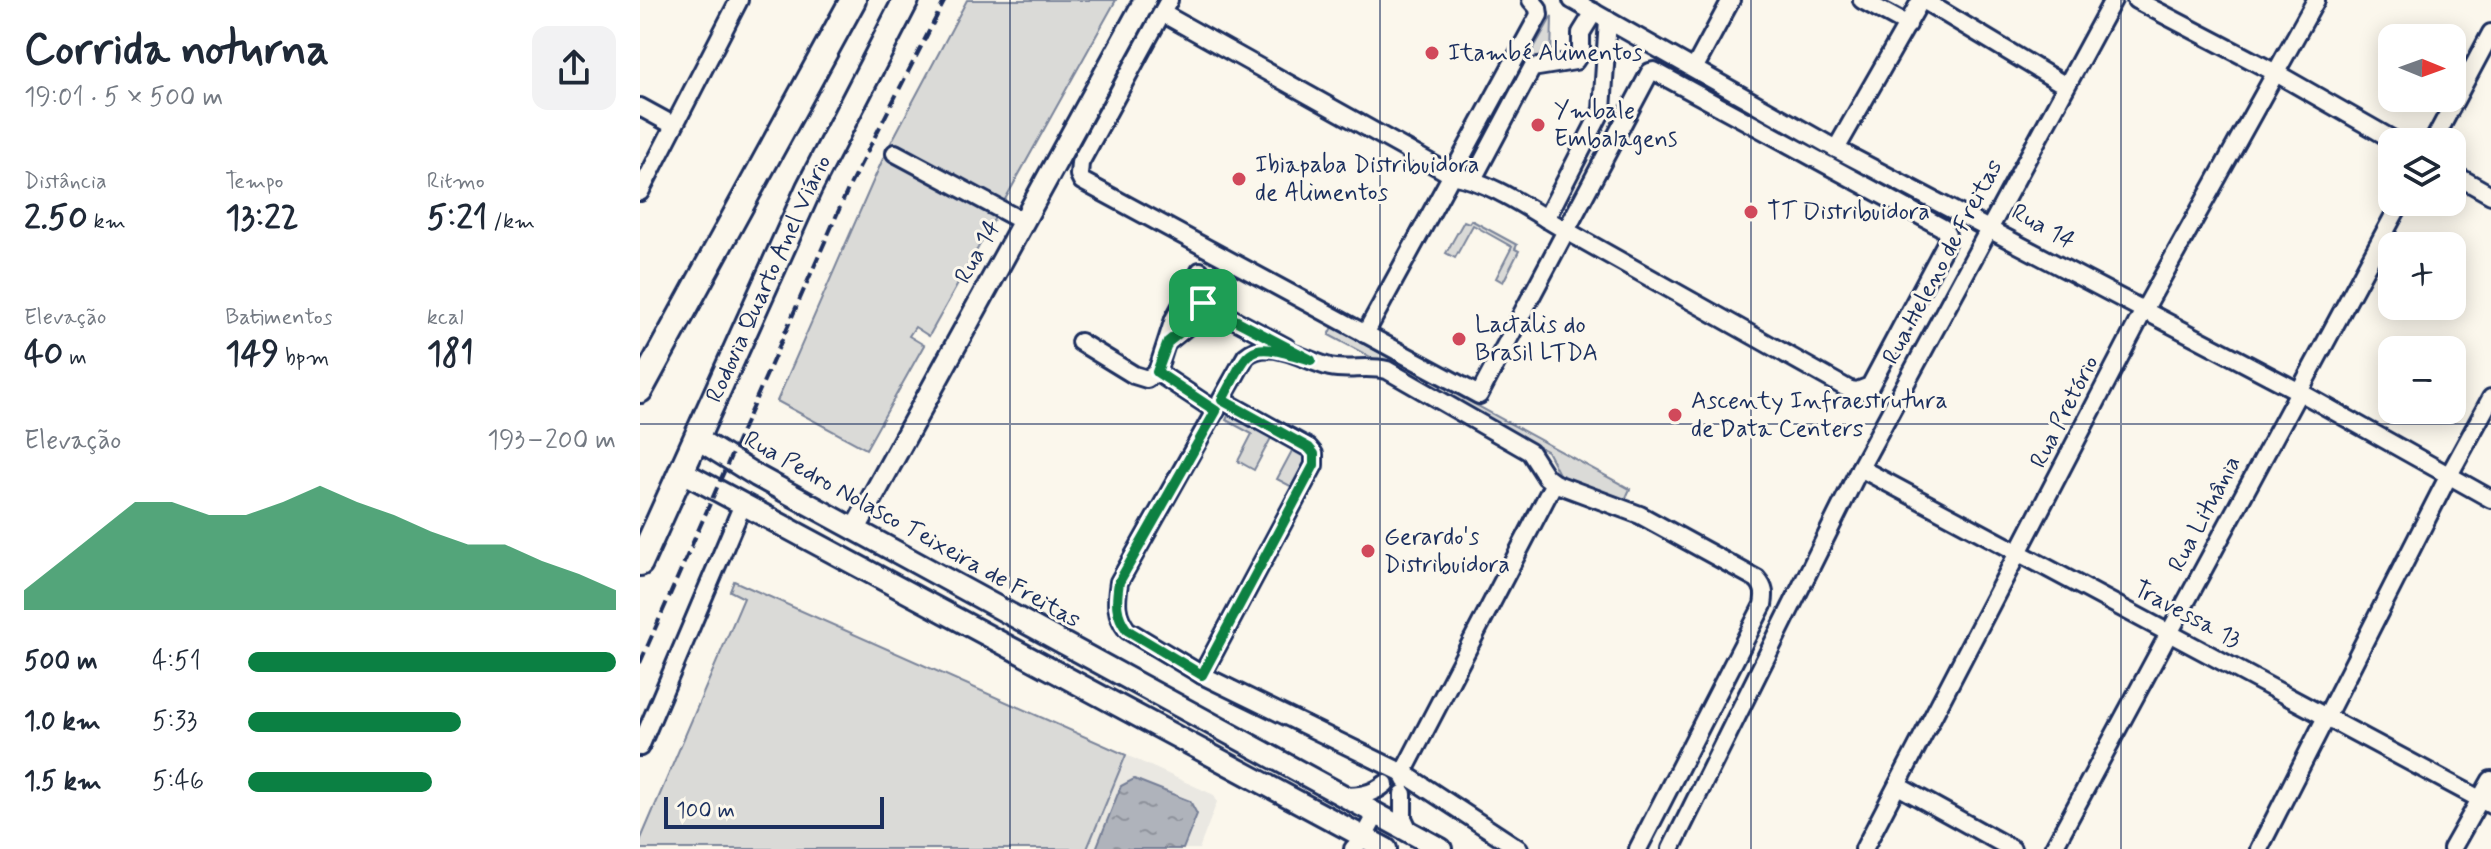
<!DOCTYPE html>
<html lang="pt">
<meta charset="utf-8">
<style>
:root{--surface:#fff;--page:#f2f2f3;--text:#1f2937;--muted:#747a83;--accent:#0b8043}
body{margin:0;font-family:Mynerve,sans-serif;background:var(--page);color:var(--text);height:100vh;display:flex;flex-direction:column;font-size:30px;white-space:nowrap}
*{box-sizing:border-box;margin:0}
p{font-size:26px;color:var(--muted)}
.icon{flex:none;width:44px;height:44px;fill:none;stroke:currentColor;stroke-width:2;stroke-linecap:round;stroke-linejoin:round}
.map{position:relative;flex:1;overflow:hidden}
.details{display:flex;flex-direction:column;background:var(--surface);width:640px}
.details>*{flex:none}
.needle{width:52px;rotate:91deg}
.tools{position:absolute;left:1738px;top:24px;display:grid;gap:16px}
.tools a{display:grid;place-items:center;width:88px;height:88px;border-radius:16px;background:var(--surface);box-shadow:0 4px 20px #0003;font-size:40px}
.scale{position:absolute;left:24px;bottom:20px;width:220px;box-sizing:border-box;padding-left:8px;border:4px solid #1b2f5e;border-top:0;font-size:22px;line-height:28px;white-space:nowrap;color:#1b2f5e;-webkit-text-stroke:6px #fbf7ec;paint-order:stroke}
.pin{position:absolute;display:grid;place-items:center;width:68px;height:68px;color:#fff;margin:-34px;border-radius:16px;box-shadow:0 4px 12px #0006}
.round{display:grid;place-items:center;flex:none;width:84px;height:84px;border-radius:16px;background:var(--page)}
.headline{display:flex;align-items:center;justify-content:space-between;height:136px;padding:0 24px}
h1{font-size:44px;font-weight:700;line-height:60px}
.stats{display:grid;grid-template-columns:repeat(3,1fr);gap:12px;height:136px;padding:8px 24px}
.stats div{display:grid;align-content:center}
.stats b{font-size:34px;font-weight:700}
.stats small{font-size:22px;font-weight:400}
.stats p{font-size:22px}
.chart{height:224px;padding:16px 24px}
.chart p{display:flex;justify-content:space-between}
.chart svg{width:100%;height:144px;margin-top:8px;fill:var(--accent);opacity:.7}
ul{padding:0 24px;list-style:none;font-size:26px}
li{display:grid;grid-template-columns:128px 96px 1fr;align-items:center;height:60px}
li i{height:20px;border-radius:10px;background:var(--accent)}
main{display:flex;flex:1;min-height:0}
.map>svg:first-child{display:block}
.built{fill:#eae8e2}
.green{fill:#dadad7;stroke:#7a849a;stroke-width:2}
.water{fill:url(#water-ripples);stroke:#747e96;stroke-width:2}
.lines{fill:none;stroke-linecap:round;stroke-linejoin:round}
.minor-casing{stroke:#1b2f5e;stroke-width:22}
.major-casing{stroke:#1b2f5e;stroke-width:26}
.highway-casing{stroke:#1b2f5e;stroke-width:30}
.minor{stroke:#fbf7ec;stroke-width:16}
.major{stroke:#fbf7ec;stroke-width:20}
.highway{stroke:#fbf7ec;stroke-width:24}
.rail{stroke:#1b2f5e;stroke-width:4;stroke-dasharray:12 6;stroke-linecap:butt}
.route-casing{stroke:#fff;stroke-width:16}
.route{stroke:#0b8043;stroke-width:10}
.grid{fill:none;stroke:#1b2f5e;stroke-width:2;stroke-opacity:0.55}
.poi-dot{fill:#d1495b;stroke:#fbf7ec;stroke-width:3}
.labels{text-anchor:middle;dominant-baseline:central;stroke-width:6;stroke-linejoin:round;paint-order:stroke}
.poi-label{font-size:24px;fill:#1b2f5e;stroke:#fbf7ec;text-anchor:start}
.street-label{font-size:24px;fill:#1b2f5e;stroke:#fbf7ec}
</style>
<main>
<section class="details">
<div class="headline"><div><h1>Corrida noturna</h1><p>19:01 · 5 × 500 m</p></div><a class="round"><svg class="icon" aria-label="share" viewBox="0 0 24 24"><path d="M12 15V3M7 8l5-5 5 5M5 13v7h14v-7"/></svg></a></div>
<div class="stats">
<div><p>Distância</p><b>2.50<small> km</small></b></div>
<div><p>Tempo</p><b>13:22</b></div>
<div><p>Ritmo</p><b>5:21<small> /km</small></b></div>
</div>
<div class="stats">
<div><p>Elevação</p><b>40<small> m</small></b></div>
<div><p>Batimentos</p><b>149<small> bpm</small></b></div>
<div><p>kcal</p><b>181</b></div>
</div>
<div class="chart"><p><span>Elevação</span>193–200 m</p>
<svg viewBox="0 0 160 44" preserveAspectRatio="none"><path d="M0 44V38L10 29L20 20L30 11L40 11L50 15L60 15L70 11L80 6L90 11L100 15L110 20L120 24L130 24L140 29L150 33L160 38V44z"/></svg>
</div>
<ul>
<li><b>500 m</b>4:51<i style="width:100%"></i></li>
<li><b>1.0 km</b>5:33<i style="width:58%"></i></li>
<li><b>1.5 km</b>5:46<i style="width:50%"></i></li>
</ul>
</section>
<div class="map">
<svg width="1851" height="849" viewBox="0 0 1851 849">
<defs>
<pattern id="water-ripples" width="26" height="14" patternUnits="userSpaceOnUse" patternTransform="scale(2)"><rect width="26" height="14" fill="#afb3bb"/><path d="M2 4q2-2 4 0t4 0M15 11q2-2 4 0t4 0" fill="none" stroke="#8e929b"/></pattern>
</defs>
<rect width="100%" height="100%" fill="#fbf7ec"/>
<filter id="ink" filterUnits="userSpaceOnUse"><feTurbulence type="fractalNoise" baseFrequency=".0125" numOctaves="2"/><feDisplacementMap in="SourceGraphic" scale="16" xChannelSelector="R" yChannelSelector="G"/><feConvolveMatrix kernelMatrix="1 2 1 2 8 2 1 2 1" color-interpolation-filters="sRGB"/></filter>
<g filter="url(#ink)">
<!-- built -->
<polygon class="built" points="486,755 574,795 577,802 559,849 447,849"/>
<!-- green -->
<g class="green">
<polygon points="327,0 476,0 289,336 275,327 269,336 284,345 226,449 137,401 245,154"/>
<polygon points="912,16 911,60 887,60"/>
<polygon points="831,220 877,245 875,249 879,251 863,282 856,278 872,247 833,225 815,258 806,253 824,221 829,223"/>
<polygon points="693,327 990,489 985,500 920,476 907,451 689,335"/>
<path d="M590,412L663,453C669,465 660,476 654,488L637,479L653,449L631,438L614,470L598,461L612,434L586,420Z"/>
<polygon points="94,581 486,755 447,849 0,849 0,841 104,598 90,591"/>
</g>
<!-- water -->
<polygon class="water" points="494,779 550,801 557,814 543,849 456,849 481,786"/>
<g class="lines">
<!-- minor casing -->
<g class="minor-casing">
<g id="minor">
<polyline points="932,0 1196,149 1658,391 1851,499"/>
<polyline points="1222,0 1268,25"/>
<polyline points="1283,0 1426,86"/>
<polyline points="1496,0 1636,73 1757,142"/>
<path d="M522,13L812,175C852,182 890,210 925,230L1210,390L1217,391L1230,386L1306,243L1307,235L1303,228L1014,71L1010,72L839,395L442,181L439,175L440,163L529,0"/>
<polyline points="1055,67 1091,0"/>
<polyline points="0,107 33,125"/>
<polyline points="1793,142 1851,33"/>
<polyline points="1196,149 1281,0"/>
<polyline points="255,153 384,222"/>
<polyline points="1812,173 1851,195"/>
<polyline points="833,179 892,68 935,61 941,52 941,33 954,12"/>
<polyline points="0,192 99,0"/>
<polyline points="906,219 962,110 968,20"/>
<polyline points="725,334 899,15 898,8 891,0"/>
<polyline points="440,342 494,375 507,379 517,372 576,411"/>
<polyline points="528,342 549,325 563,303 646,347"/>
<polyline points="517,372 534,319 560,271"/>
<polyline points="1220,468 1851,805"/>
<polyline points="562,675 674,465 674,454 669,448 582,400"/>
<polyline points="0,747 103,504"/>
<polyline points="765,780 763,773 914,483"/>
<polyline points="1258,786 1372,849"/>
<polyline points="763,794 763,818 770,833"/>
<path d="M703,796C718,796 732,795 745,784"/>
<polyline points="713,849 724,837 736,815"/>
<path d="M879,849L763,773L562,675L487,630C475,614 476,602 479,582L606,356C629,336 665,361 690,367C709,371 728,365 747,370L890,452L906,477L914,483L1000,515L1117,579C1125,588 1125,594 1123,605L998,849"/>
<polyline points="1031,849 1220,468 1473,0"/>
<polyline points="1224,849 1503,312 1676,0"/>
<polyline points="1413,849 1761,202"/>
<polyline points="1619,849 1808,477 1851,398"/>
<polyline points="1812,849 1851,780"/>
</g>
</g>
<!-- major casing -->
<g class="major-casing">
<g id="major">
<polyline points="56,438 117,476 801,849"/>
<polyline points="41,471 746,849"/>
<polyline points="215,529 505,0"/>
</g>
</g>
<!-- highway casing -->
<g class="highway-casing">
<g id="highway">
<polyline points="0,390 213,0"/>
<path id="s1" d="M0,563L169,188L266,0"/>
</g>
</g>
<!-- minor -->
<use href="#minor" class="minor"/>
<!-- major -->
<use href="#major" class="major"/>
<!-- highway -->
<use href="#highway" class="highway"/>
<!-- rail -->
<polyline class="rail" points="0,663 209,187 305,0"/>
</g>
</g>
<g class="lines" filter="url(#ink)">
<!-- route casing -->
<g class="route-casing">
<path id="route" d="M563,303L671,360C606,341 613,343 582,400L669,448L674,454V465L562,675L487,630C475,614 476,602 479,582L576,411L517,372L528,342L549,325Z"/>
</g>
<!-- route -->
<use href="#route" class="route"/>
</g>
<!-- grid -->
<path class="grid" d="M370,0V849M740,0V849M1111,0V849M1481,0V849M0,424H1851"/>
<!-- markers -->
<g class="poi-dot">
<circle cx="792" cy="53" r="8"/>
<circle cx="898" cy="125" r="8"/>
<circle cx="599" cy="179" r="8"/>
<circle cx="1111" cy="212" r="8"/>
<circle cx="819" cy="339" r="8"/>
<circle cx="1035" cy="415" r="8"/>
<circle cx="728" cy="551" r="8"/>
</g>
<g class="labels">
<!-- poi labels -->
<g class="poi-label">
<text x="808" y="53">Itambé Alimentos</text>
<text x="914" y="111">Ymbale<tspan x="914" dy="28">Embalagens</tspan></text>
<text x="615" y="165">Ibiapaba Distribuidora<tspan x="615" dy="28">de Alimentos</tspan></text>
<text x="1127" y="212">TT Distribuidora</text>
<text x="835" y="325">Lactalis do<tspan x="835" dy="28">Brasil LTDA</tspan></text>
<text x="1051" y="401">Ascenty Infraestrutura<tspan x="1051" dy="28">de Data Centers</tspan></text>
<text x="744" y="537">Gerardo's<tspan x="744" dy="28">Distribuidora</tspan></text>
</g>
<!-- street labels -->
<g class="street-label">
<text transform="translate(1403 227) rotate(29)">Rua 14</text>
<text transform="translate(338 252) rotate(-61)">Rua 14</text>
<text transform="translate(1303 262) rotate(-62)">Rua Heleno de Freitas</text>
<text stroke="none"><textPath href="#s1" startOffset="312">Rodovia Quarto Anel Viário</textPath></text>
<text transform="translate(1425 412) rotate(-63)">Rua Pretório</text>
<text transform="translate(1565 514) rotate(-62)">Rua Lituânia</text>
<text transform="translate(272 530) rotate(29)">Rua Pedro Nolasco Teixeira de Freitas</text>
<text transform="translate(1547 615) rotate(28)">Travessa 13</text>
</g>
</g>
</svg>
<div class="tools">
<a><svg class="needle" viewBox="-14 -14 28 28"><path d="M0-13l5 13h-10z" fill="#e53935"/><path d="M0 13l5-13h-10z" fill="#747a83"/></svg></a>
<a><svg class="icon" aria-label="layers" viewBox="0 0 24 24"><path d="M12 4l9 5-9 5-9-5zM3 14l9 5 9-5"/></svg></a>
<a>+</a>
<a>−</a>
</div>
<div class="scale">100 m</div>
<div class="pin" style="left:563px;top:303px;background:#1e9e55"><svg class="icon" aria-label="arrive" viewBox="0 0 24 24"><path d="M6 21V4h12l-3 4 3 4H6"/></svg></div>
</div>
</main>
